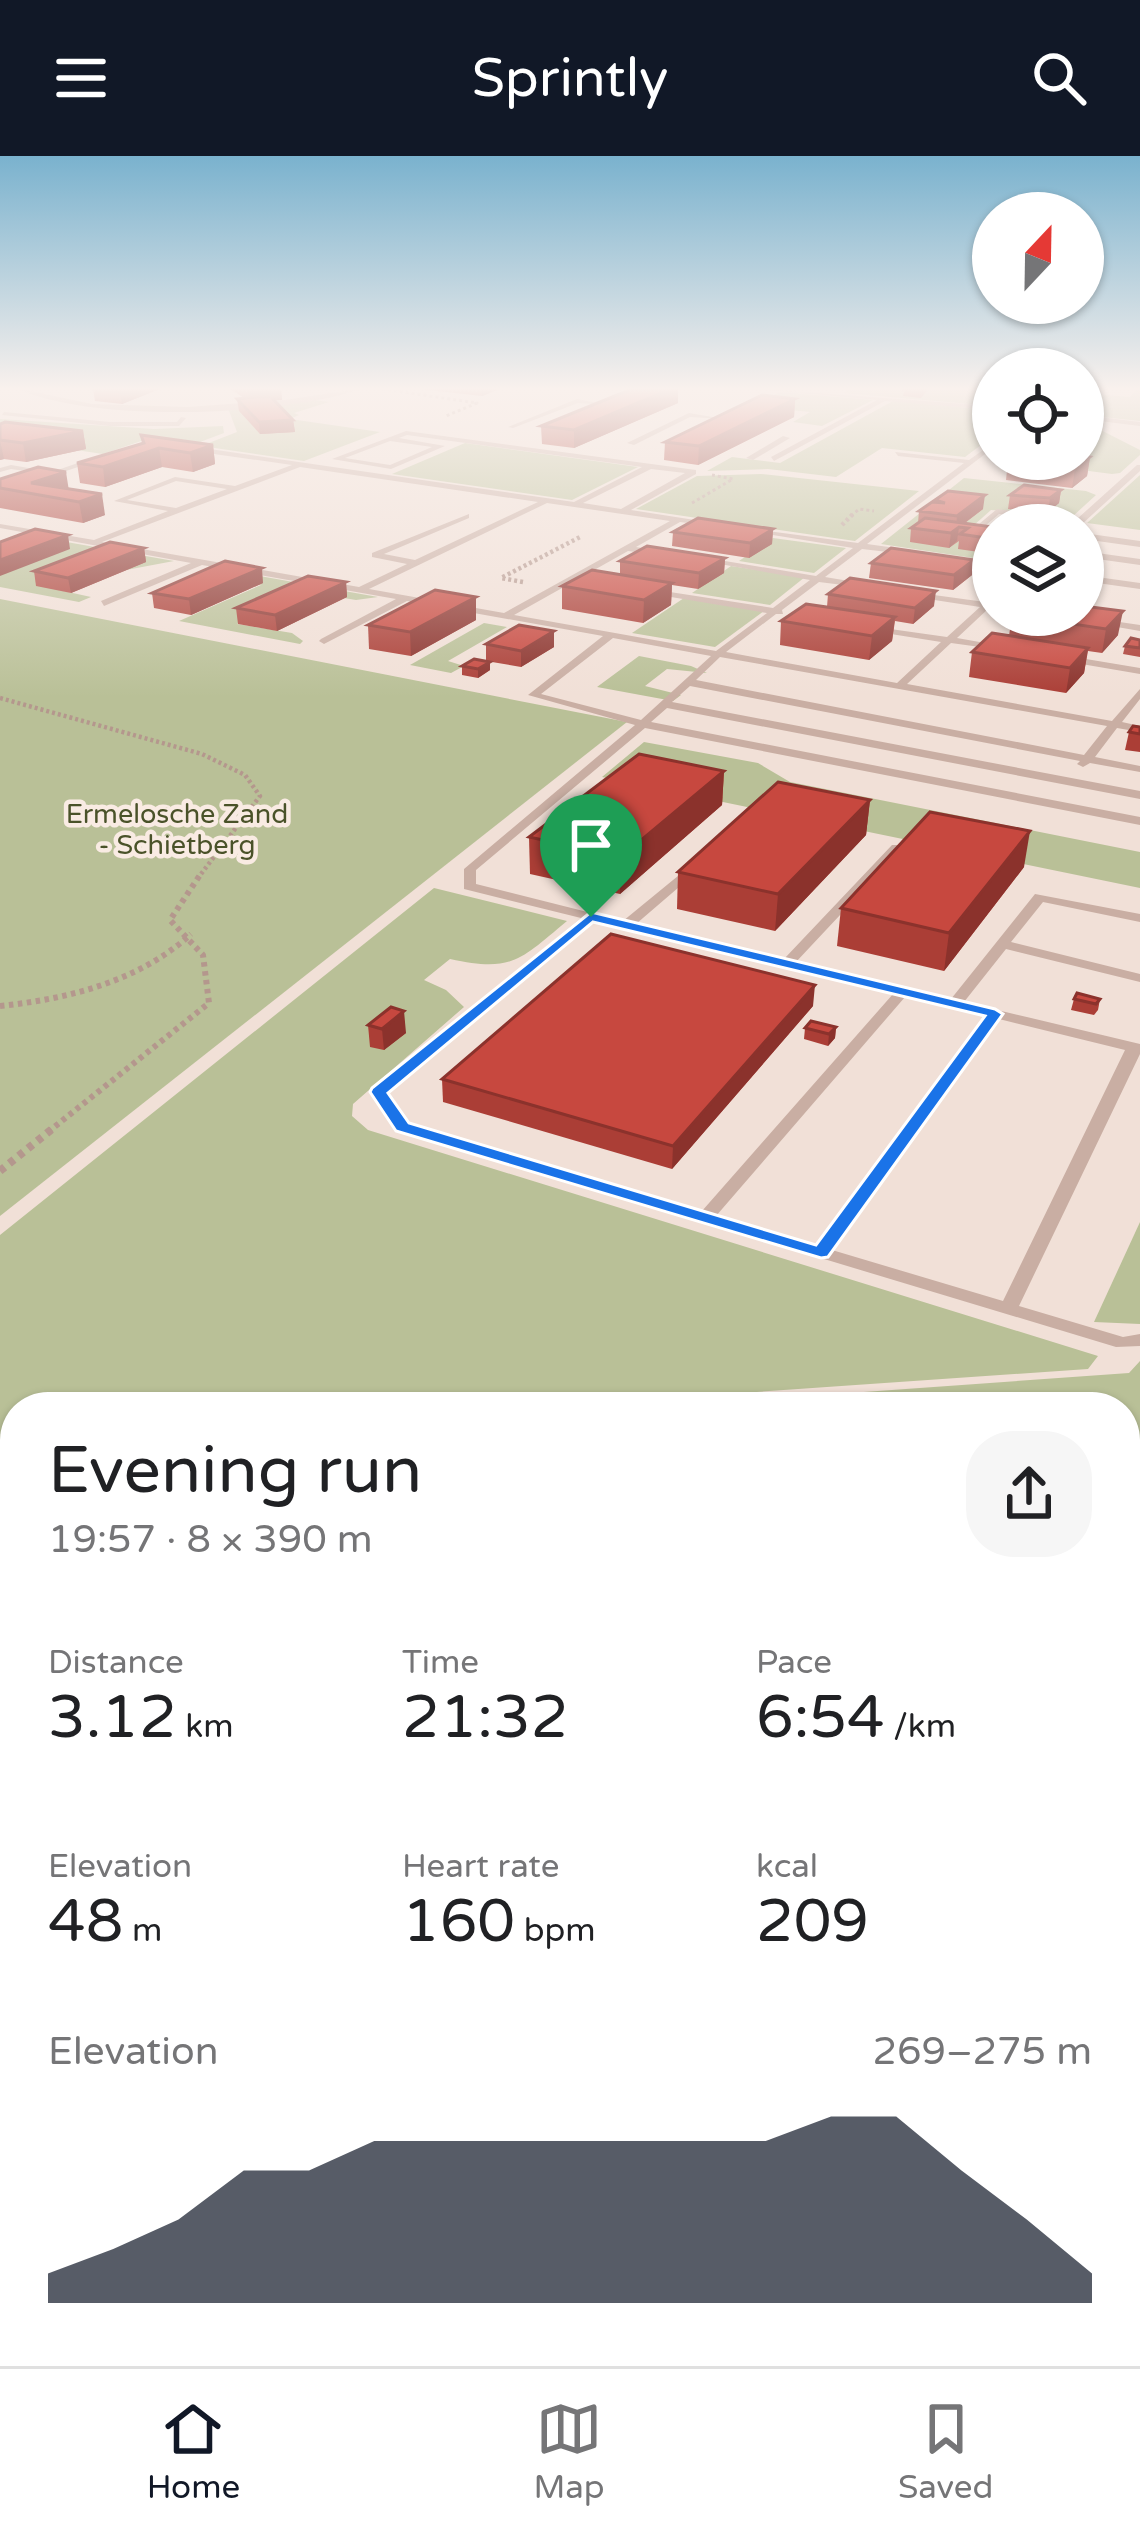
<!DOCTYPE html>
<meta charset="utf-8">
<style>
:root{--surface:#fff;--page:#f6f6f6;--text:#202124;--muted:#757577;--line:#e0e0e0;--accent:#111827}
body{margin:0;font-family:"Varela Round",sans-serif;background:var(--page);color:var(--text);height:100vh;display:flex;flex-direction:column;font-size:45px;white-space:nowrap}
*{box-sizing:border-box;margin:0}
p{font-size:39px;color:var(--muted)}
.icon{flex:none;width:66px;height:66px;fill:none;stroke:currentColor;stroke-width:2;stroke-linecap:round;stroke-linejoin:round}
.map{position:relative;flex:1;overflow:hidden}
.panel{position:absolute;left:0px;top:1236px;width:1140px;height:975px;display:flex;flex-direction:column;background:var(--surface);border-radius:48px 48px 0 0;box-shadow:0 3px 9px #0004}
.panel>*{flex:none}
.needle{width:78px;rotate:22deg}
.buttons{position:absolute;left:972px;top:36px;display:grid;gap:24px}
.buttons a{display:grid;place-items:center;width:132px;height:132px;border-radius:50%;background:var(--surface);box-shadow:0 3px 9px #0004;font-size:60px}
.pin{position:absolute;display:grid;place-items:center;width:102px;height:102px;color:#fff;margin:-123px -51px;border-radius:50% 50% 50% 0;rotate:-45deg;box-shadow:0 0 12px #0007}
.pin .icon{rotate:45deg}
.round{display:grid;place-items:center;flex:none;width:126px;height:126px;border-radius:48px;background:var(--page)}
.headline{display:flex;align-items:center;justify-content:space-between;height:204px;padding:0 48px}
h1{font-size:66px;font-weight:600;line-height:90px}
.figures{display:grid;grid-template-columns:repeat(3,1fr);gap:18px;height:204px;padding:12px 48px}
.figures div{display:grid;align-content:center}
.figures b{font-size:60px;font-weight:600}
.figures small{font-size:33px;font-weight:400}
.figures p{font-size:33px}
.chart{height:336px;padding:24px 48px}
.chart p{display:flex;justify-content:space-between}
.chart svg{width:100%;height:216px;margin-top:12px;fill:var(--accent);opacity:.7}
header{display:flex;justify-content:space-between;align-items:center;height:156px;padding:0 48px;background:var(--accent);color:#fff;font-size:54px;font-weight:600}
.dock{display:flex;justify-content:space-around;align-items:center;height:168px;border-top:3px solid var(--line);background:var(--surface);font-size:33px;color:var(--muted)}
.dock a{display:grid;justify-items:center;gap:6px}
.dock .active{color:var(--accent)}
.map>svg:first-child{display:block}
.green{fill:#b9c097}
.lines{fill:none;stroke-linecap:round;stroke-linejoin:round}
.path-far5{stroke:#b4978d;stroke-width:3;stroke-dasharray:3 3;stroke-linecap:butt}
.path-far4{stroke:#b4978d;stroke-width:4.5;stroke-dasharray:3 3;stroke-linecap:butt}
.path-far3{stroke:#b4978d;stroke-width:6;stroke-dasharray:4.5 4.5;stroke-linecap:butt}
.path-far2{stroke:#b4978d;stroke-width:8;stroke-dasharray:6 6;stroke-linecap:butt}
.path-far1{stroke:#b4978d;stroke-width:9;stroke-dasharray:8 8;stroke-linecap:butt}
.path{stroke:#b4978d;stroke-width:12;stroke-dasharray:9 9;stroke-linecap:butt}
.service{fill:#c9aea3;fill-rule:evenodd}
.wall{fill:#ab3e36}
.shaded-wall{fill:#8b322c}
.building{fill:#c7483f;stroke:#8b322c;stroke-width:3}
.route{fill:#1a73e8;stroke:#fff;stroke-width:3;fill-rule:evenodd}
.labels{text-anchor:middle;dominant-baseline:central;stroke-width:9;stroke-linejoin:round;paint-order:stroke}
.far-park-label{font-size:27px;fill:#4a5229;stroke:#f9ebe3}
</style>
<header><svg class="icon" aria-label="menu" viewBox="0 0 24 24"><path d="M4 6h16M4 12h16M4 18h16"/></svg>Sprintly<svg class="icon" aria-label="search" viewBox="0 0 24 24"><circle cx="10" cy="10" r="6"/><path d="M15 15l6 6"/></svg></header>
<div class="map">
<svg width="1140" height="2210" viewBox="0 0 1140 2210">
<rect width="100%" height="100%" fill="#f1e0d7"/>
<!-- green -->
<g class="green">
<polygon points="851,232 993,232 993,250 844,237"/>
<polygon points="1122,232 1140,232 1140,265 1083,259 1083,237 1130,241 1135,234"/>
<polygon points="780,236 873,244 822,270 793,266 810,256 751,250"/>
<polygon points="315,244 329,246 294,257 299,259 290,263 380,276 304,305 201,290 237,276 228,252"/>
<polygon points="893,245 993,254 993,280 965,301 882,292 836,321 768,313 707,315 732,301 780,307"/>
<polygon points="0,263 154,273 223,270 224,277 192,289 150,282 103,298 22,286 0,277"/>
<polygon points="1083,265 1140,294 1140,299 1120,317 1112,318 989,302 1083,303"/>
<polygon points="465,287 638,311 572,344 392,318"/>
<polygon points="761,318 919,335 855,385 636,353 697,320"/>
<polygon points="1140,319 1140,374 1087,367"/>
<polygon points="964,322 1086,335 1096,339 1072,361 991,354 964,378 993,384 993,405 881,388"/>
<polygon points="27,379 174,405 41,430 91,441 79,446 0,431 0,419"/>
<polygon points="773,382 846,392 814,417 739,405"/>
<polygon points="731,410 805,421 770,449 692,437"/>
<polygon points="220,413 378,441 356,444 307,436 237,468 292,477 303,485 300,488 179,465 261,429"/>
<polygon points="684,442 764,455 715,491 632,477"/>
<polygon points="0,443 627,566 0,1060"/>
<polygon points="484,467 507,471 448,505 464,510 451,517 410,509"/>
<polygon points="639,500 691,510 707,517 667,513 645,530 681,539 673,545 597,531"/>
<polygon points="644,586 758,607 790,626 1140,696 1140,732 602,621"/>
<path d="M434,732L567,765C521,803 513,817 450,803L424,824L446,834L464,851L353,948L352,960L368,974L1098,1200L1088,1213L540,1251H15V1293L0,1295V1079Z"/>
<polygon points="1140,1066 1140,1168 1094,1166"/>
<polygon points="1140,1205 1140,1327 1125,1329 1125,1251 655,1251 1129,1217"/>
<polygon points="1125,1409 1140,1416 1140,1690 1125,1526"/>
<polygon points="1125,1681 1140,1744 1140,2210 538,2210 539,2196 1125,2196"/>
</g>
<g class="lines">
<!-- path-far5 -->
<g class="path-far5">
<polyline points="376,232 477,247 446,260"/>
<polyline points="692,347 733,323 712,319"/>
<polyline points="851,360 859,353 874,355"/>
</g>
<!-- path-far4 -->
<g class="path-far4">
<polyline points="842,369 854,357"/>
<polyline points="523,426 501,422 582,380"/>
<polyline points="0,542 202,598 245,619 260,640 198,722"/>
</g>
<!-- path-far3 -->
<g class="path-far3">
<path d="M0,850C68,843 140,825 191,778"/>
<polyline points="48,976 209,847 203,799 170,764 200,719"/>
</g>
<!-- path-far2 -->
<polyline class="path-far2" points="0,1015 52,973"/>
<!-- path-far1 -->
<g class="path-far1">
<polyline points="1125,1333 1140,1332"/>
<polyline points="0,1349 15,1348"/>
<polyline points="1125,1349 1140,1354"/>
<polyline points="0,1380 15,1380"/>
<polyline points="1125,1404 1140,1411"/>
<polyline points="1125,1591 1137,1702"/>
</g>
<!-- path -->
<polyline class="path" points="1136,1699 1140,1714"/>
<!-- service -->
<g class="service">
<path d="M16,232L92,248L188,251L285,244L364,232C286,260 92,268 16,232Z"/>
<polygon points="747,232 993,250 993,254 885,245 774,305 771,301 877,244"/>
<polygon points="577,243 608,249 578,247 513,272 508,271"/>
<polygon points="4,256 110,266 177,266 181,261 186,262 179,270 110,270 2,259"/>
<polygon points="689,257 724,263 690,261 634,289 627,287"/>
<polygon points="1083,259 1140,266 1140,270 1083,263"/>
<path d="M406,275L696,314V318L631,354L714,367L717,371L680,366L636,391L665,396V400L628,395L514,459L716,495L767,457L647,437L644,432L773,452L810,424L697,404L701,401L816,420L853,392L749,375L753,373L858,387L964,307L898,300L895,296L969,304L993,287V292L867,388L910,394L913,399L862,393L825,421L867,428V432L819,426L782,454L783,458H776L726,496L897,527L941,486L872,475L867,472L869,470L947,481L980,451L915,441L912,436L985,446L993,441V453L989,452L957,482L1002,490V494L951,487L907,528L1112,565L1140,533V543L1122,566L1140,570V576L1117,572L1095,601L1140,610V616L1090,607L1083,611L1077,608L1080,605L690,530L672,546L1140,635V643L667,552L651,566L1140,661V669L645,572L476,714V728L623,765L695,706L701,710L700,713L636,768L784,803L892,689H900V695L796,806L951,843L1035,738L1140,758V766L1043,746L1011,786L1140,818V826L1006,793L964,846L1140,888V898L1019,1150L1123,1181L1140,1178V1190L1116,1191L396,974L370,936L372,933L581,762L464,733V713L635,569L528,539L603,480L407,445L324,488L319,485L321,483L396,443L202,409L104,450L101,445L191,407L0,372V368L94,384L168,355L114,345L175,321L235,330L292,309L186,294L189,290L574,346L642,311L407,279L399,282L445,290L391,313L332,303ZM390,285L432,291L390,309L345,302ZM300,311L538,346L415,404L384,398L469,362V358L372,397V401L407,408L359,431L102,386ZM651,313L685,317L621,353L583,347ZM176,325L227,333L176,352L127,344ZM547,347L670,365L504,457L369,433ZM613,482L711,500L641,564L541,538ZM720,501L1107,570L1084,599L696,524ZM594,766L893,838L702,1055L408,968L387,937ZM905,841L986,860L817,1089L716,1060ZM999,863L1125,894L1003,1145L832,1094Z"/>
<polygon points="783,280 790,282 753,304 746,302"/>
<polygon points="95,301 102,303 0,337 0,332 45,318 11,313 0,316 0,312 11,309 52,316"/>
<polygon points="1137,309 1140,309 1140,315 1081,369 999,358 978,376 993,378 993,384 967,378 997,353 1077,363"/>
<polygon points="1083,377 1140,385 1140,391 1083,383"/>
<polygon points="1083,395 1140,403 1140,409 1083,401"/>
<polygon points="949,400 993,406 993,412 946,405"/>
<polygon points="1083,419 1140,427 1140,433 1083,425"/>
<polygon points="1048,459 1072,459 1140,469 1140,475"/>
<polygon points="1062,499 1140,512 1140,518 1058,504 1057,502"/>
<polygon points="0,1933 15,1939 15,1967 0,1961"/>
<polygon points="276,2196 308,2196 303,2210 271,2210"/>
</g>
</g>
<!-- wall -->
<g class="wall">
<polygon points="96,232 162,232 122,248 95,245 93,233"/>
<polygon points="229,232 281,232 282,244 274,244 293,264 295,276 260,278 239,255 237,243 244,242"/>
<polygon points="409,232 497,232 497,234 482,240"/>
<polygon points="905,232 927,232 926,236 921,242 903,240"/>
<polygon points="795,243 794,261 698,309 664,304 665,286"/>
<polygon points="678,247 574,292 542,288 541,270"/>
<polygon points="0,268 83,275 86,293 26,306 4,303 0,304"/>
<polygon points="141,279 213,289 215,308 193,316 162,311 105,331 80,327 77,307 142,288"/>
<polygon points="1088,301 1090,301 1087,320 1072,332 1006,324 1008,305"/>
<polygon points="0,323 68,333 105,359 83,367 0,352"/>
<polygon points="1061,334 1059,347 1048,356 1008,353 1010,339"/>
<polygon points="935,344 983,353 965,367 993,371 993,398 958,393 959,385 949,392 910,386 911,372 918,367 919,355 935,346"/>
<polygon points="773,373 772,388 749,402 672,390 673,376"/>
<polygon points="144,392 146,406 71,437 36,430 34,415"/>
<polygon points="725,402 724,417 698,433 672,429 671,449 643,467 562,453 562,430 620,418 620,405"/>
<polygon points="974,404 972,419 953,434 869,422 871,407"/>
<polygon points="346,426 347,441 277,475 238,468 236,452"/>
<polygon points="263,427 191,459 154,452 152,437"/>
<polygon points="828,438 934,450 913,468 895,465 892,485 869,504 780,489 781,465 827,451"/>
<polygon points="1012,459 1083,459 1118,479 1102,497 1088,495 1084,517 1066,537 969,521 972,496 1009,480"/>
<polygon points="476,464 411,500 369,493 368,469"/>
<polygon points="554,475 554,491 521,511 486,505 486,488"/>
<polygon points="1140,484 1140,501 1123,498 1125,490"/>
<polygon points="462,510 490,514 478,522 462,519"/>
<polygon points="1140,571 1140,596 1125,594 1129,576"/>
<polygon points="724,615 722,649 620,738 530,718 529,681"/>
<polygon points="870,644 866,679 775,775 677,753 678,716"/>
<polygon points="1024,711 944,815 837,790 841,752"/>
<polygon points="1074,843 1100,843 1098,854 1094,859 1071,854"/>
<polygon points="813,850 672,1013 443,946 442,923"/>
<polygon points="368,869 406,877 384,894 370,891"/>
<polygon points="836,871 835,882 828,890 804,883 805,872"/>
</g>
<!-- shaded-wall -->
<g class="shaded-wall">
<polygon points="130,232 162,232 122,248 120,236"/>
<polygon points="281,232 282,244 249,246 248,234"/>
<polygon points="482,232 497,232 497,234 482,240"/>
<polygon points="673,232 678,232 678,247 574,292 574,274"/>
<polygon points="795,243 794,261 698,309 699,290"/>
<polygon points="293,264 295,276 260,278 259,266"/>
<polygon points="83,275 86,293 26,306 23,287"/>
<polygon points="0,284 4,303 0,304"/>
<polygon points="213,289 215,308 193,316 190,297"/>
<polygon points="159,292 162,311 105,331 103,311"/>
<polygon points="1089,295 1088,303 1090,301 1087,320 1072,332 1075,313 1083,300"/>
<polygon points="66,316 69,335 31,327"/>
<polygon points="1061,334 1059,347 1048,356 1050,342"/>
<polygon points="102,338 105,359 83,367 79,346"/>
<polygon points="985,339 983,353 959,371 957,385 949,392 951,377 956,373 957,360"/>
<polygon points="773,373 772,388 749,402 750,387"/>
<polygon points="68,379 70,393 0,420 0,404"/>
<polygon points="144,392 146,406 71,437 68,422"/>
<polygon points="725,402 724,417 698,433 699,417"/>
<polygon points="974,404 972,419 953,434 954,419"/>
<polygon points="262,412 263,427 191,459 189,443"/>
<polygon points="346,426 347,441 277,475 275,459"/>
<polygon points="672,427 671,449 643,467 644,444"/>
<polygon points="936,435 934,450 913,468 915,452"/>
<polygon points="476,441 476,464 411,500 410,476"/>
<polygon points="1123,455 1118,479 1102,497 1106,473"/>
<polygon points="895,461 892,485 869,504 872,480"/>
<polygon points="554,475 554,491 521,511 521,495"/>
<polygon points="1088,492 1084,517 1066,537 1070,512"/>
<polygon points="490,506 490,514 478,522 478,513"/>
<polygon points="724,615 722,649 620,738 621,701"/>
<polygon points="870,644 866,679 775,775 778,738"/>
<polygon points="1030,675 1024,711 944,815 949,777"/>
<polygon points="815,829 813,850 672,1013 673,990"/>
<polygon points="404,855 406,877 384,894 382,873"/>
<polygon points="836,871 835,882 828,890 829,878"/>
<polygon points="15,1539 15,1556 0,1572 0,1554"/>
<polygon points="15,2089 15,2105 0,2116 0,2100"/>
<polygon points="80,2196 97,2196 82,2210 65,2210"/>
</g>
<!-- building -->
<g class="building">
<polygon points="96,232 130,232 120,236 93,233"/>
<polygon points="634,232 673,232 574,274 541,270"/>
<polygon points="905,232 925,232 921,236 904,234"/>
<polygon points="762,239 795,243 699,290 665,286"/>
<polygon points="256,241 271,241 293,264 259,266 237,243"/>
<polygon points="5,266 83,275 23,287 0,284 0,268"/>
<polygon points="141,279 213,289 190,297 159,292 103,311 77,307 144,287"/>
<polygon points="1083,300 1090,301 1075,313 1008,305 1012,303 1083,303"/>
<polygon points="38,311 66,316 31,327 102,338 79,346 0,332 0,323"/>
<polygon points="1024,329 1061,334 1050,342 1010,339"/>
<polygon points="948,335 985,339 957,360 919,355 932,346 945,347 935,344"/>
<polygon points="698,362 773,373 750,387 673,376"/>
<polygon points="925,362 993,371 993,383 960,378 968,372 959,371 951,377 911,372"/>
<polygon points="35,373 68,379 0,404 0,386"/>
<polygon points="110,386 144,392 68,422 34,415"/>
<polygon points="647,390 725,402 699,417 620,405"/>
<polygon points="891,392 974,404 954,419 871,407"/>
<polygon points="225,405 262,412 189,443 152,437"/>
<polygon points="592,414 672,427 644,444 562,430"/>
<polygon points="308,420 346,426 275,459 236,452"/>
<polygon points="850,422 936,435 915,452 828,438"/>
<polygon points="435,434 476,441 410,476 368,469"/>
<polygon points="806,448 895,461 872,480 781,465"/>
<polygon points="1083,450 1123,455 1106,473 1013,459 1083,459"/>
<polygon points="519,469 554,475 521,495 486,488"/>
<polygon points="992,477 1088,492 1070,512 972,496"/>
<polygon points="1131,482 1140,484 1140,492 1125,490"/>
<polygon points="474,503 490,506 478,513 462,510"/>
<polygon points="1133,570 1140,571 1140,578 1129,576"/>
<polygon points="639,598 724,615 621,701 529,681"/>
<polygon points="778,626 870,644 778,738 678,716"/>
<polygon points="930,656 1030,675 949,777 841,752"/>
<polygon points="611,778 815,829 673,990 442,923"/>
<polygon points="1077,837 1100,843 1096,848 1074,843"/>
<polygon points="391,851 404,855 382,873 368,869"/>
<polygon points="811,865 836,871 829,878 805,872"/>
<polygon points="15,1508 15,1539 0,1554 0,1523"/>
<polygon points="11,2053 15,2060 15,2089 0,2100 0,2061"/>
<polygon points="34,2196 80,2196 65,2210 19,2210"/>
<polygon points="179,2203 196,2210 175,2210"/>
</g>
<!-- sky -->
<linearGradient id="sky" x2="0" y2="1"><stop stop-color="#7ab2ce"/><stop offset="0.43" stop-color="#f9f1ed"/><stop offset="1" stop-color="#f9f1ed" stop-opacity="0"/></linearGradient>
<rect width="1140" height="541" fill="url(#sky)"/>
<!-- route -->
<path class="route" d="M591,756L995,853L1003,858L828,1101L821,1102L396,975L370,936L372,932ZM593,766L985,860L816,1089L409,967L388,937Z"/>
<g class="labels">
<!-- far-park labels -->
<g class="far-park-label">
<text x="177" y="658">Ermelosche Zand<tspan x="177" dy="31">- Schietberg</tspan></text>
</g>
</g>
</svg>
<div class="buttons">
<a><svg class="needle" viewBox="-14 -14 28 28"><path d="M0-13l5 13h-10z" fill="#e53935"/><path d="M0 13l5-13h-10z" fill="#757577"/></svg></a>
<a><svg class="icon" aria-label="locate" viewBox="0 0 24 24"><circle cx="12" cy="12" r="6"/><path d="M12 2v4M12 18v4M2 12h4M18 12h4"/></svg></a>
<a><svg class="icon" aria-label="layers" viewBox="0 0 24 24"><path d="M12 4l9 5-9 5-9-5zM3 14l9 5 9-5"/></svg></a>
</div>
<div class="pin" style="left:591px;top:761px;background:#1e9e55"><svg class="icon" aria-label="arrive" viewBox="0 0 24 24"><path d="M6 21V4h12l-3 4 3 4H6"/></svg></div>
<section class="panel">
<div class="headline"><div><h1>Evening run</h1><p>19:57 · 8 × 390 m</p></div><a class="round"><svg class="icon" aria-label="share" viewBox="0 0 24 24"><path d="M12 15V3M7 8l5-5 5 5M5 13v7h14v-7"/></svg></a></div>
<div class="figures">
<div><p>Distance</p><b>3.12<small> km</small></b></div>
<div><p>Time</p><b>21:32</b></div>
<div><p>Pace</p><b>6:54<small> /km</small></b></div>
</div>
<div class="figures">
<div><p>Elevation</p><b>48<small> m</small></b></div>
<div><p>Heart rate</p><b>160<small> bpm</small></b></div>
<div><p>kcal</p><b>209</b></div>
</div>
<div class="chart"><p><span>Elevation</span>269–275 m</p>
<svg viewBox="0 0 160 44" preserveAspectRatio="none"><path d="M0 44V38L10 33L20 27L30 17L40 17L50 11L60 11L70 11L80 11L90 11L100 11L110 11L120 6L130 6L140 17L150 27L160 38V44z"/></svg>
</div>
</section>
</div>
<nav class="dock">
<a class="active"><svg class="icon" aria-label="home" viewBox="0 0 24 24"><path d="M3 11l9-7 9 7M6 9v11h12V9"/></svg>Home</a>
<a><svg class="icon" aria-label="map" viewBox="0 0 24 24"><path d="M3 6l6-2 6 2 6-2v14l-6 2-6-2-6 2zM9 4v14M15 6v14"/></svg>Map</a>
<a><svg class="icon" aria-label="saved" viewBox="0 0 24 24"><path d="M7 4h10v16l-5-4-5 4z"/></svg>Saved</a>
</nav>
